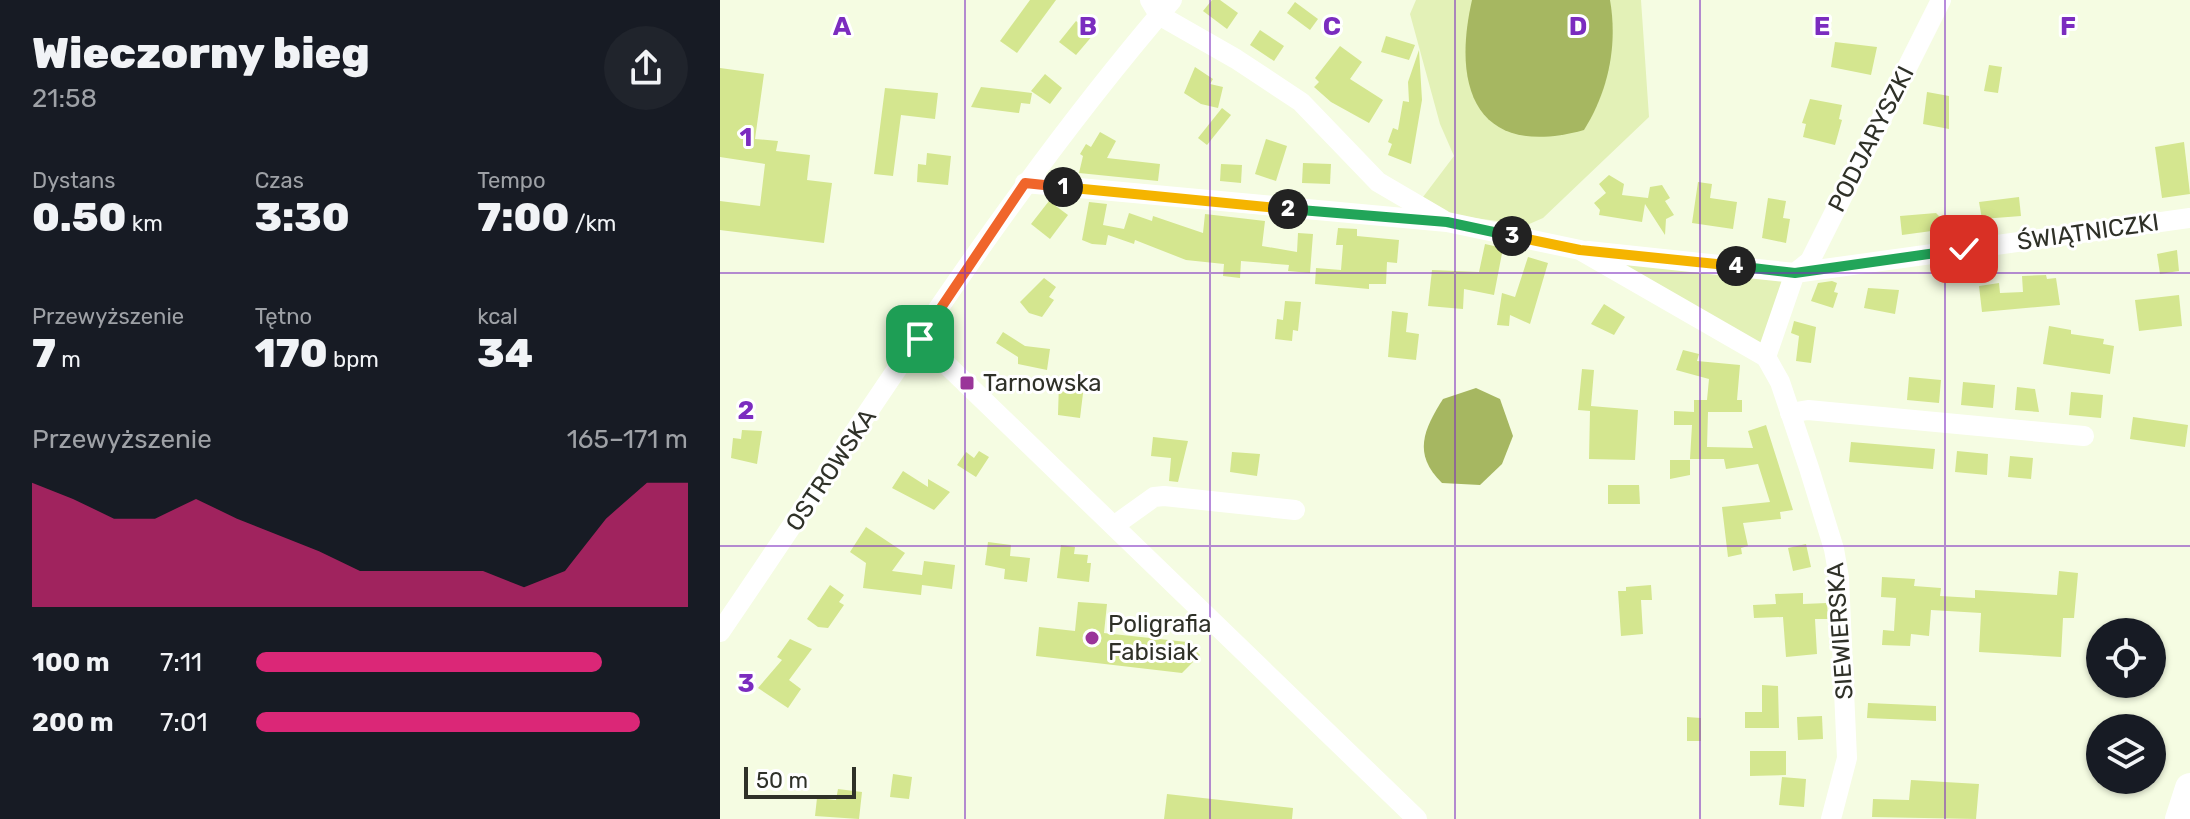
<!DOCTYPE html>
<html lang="pl">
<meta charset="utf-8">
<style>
:root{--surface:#171b24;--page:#20242c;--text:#f1f3f6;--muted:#9ea1a6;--accent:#db2777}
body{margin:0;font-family:Rubik,sans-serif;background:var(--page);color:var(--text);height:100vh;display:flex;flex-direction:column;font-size:30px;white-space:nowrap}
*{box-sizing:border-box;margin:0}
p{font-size:26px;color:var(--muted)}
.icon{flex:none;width:44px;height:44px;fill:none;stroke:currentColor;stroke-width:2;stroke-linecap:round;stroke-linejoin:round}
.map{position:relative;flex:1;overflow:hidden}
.panel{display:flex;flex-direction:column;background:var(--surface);width:720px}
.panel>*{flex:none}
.controls{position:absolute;left:1366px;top:618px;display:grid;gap:16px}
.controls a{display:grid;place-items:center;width:80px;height:80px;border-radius:50%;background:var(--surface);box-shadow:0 2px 6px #0004;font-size:40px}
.scale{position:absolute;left:24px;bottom:20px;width:112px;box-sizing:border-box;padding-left:8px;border:4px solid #2f3128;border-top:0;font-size:22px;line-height:28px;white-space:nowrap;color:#2f3128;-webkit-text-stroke:6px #fff;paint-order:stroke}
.pin{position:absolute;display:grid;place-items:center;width:68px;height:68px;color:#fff;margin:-34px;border-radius:16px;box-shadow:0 4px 12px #0006}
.km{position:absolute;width:40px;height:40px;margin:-20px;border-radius:50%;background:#222;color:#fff;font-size:22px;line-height:40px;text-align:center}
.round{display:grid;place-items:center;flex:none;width:84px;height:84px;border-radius:42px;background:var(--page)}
.summary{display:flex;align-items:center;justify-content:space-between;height:136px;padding:0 32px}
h1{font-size:44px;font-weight:800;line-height:60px}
.stats{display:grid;grid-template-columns:repeat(3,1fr);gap:12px;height:136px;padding:8px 32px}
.stats div{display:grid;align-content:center}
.stats b{font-size:40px;font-weight:800}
.stats small{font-size:22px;font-weight:400}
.stats p{font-size:22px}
.chart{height:224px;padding:16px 32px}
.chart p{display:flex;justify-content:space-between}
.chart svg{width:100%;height:144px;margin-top:8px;fill:var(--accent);opacity:.7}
ul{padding:0 32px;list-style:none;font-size:26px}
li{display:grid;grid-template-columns:128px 96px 1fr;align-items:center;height:60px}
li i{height:20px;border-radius:10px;background:var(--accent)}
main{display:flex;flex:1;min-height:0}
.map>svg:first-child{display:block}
.green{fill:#e3f1b7}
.water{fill:#a6b761}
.building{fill:#d4e68f}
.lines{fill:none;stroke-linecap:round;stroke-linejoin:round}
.minor{stroke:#fff;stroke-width:20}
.highway{stroke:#fff;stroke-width:30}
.split-1-casing{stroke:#fff;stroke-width:16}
.split-2-casing{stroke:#fff;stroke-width:16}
.split-3-casing{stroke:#fff;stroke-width:16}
.split-4-casing{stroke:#fff;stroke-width:16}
.split-5-casing{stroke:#fff;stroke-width:16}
.split-1{stroke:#f0652b;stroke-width:10}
.split-2{stroke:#f5b400;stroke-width:10}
.split-3{stroke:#22a559;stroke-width:10}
.split-4{stroke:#f5b400;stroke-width:10}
.split-5{stroke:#22a559;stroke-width:10}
.grid{fill:none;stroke:#7b2cbf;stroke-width:2;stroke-opacity:0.55}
.poi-dot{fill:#9a3599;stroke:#fff;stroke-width:3}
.labels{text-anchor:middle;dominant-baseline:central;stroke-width:6;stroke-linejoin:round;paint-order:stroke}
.street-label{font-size:24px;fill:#2f3128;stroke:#fff}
.poi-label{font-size:24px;fill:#2f3128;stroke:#fff;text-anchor:start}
.grid-label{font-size:26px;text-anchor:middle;font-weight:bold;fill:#7b2cbf;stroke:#fff;stroke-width:6;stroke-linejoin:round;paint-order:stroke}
</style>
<main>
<section class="panel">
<div class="summary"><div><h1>Wieczorny bieg</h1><p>21:58</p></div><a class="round"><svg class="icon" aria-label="share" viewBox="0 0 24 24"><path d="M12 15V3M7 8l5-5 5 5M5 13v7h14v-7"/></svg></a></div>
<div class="stats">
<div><p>Dystans</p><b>0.50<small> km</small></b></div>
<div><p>Czas</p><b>3:30</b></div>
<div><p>Tempo</p><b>7:00<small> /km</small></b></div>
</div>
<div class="stats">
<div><p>Przewyższenie</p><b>7<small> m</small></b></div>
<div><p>Tętno</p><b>170<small> bpm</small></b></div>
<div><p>kcal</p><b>34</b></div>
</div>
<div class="chart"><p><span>Przewyższenie</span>165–171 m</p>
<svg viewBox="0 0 160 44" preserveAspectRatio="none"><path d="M0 44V6L10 11L20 17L30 17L40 11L50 17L60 22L70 27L80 33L90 33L100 33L110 33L120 38L130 33L140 17L150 6L160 6V44z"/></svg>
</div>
<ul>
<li><b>100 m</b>7:11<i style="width:80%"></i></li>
<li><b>200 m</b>7:01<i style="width:89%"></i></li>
</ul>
</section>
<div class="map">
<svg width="1470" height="819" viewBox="0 0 1470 819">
<rect width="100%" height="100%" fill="#f5fce2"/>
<!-- green -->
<g class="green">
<polygon points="696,0 921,0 929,117 823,218 807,225 724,214 703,197 734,156 720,124 690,14"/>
<polygon points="887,257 1066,278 1048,342 1031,346"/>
</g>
<!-- water -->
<g class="water">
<path d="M752,0H890C898,46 888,92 864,130C759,159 731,92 752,0Z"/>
<path d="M756,388L780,399L793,436L782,464L760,485L722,483C692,454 704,429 723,399Z"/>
</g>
<!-- building -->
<g class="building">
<polygon points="310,0 336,0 297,53 280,41"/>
<polygon points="492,0 500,0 518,13 507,29 483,11"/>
<polygon points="575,2 598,19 590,30 567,13"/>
<polygon points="356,21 373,35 356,55 339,42"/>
<polygon points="540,30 564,46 554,61 530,45"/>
<polygon points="666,36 695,45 689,60 661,52"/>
<polygon points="1115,42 1157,47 1151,75 1111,67"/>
<polygon points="620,46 642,62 630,79 663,100 649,123 611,102 594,87 599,82 595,78"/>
<polygon points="699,50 702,100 691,164 668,155 672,144 668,142 673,128 678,130 683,101 689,102 688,82"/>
<polygon points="1269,65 1282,67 1278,93 1264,91"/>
<polygon points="475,67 493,79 490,84 503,87 498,108 481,104 464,93"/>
<polygon points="0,68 44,74 35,139 58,141 56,151 90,155 87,180 112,183 104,243 0,230 0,201 40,206 45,164 0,157"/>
<polygon points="325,74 342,88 330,104 311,91"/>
<polygon points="261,87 312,93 310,104 301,103 299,113 251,107"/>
<polygon points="165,88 218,93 215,119 181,115 173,176 154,174"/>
<polygon points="1207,92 1229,96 1229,129 1203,124"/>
<polygon points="1090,99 1122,105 1119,119 1122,120 1115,145 1083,137 1086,124 1082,123"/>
<polygon points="502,108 511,115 487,145 478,138"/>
<polygon points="380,132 396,141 387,158 440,164 438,181 359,173 363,156 360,154 366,144 371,147"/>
<polygon points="546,139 567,146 556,181 535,174"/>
<polygon points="1464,142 1470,194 1442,198 1435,147"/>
<polygon points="207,153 231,156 228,185 197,182 198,164 206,165"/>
<polygon points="583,163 611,164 610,184 582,183"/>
<polygon points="501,164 522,165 521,183 500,181"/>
<polygon points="889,175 904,184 902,195 928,198 930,187 942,185 950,198 945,201 954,215 946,219 945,235 925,204 922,222 879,215 880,210 874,203 886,193 879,184"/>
<polygon points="978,182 992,184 990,198 1017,202 1013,229 972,223"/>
<polygon points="1299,197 1301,216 1262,219 1259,202"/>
<polygon points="1048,198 1066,201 1063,218 1070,219 1066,243 1042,238"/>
<polygon points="329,201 348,215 330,239 311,224"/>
<polygon points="369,202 387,204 383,225 404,229 409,213 432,221 433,216 483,233 485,214 545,221 542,246 577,252 578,233 593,234 590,273 568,271 569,265 521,261 520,278 503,276 504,264 466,260 415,240 414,244 388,235 386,245 372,244 362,240"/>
<polygon points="1216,213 1223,220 1218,225 1219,230 1182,235 1180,216"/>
<polygon points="618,228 637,229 637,236 679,240 677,263 667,262 666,284 649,284 649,289 595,284 596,268 621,270 623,245 616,245"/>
<polygon points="765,244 783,248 774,295 744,289 743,309 708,306 712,270 759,272"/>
<polygon points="1457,250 1459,271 1440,274 1437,254"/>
<polygon points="808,257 828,263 810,324 790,315 789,326 777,325 782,293 795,297"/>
<polygon points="1326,275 1327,279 1336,278 1340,305 1262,312 1259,286 1279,283 1280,293 1303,292 1302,276"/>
<polygon points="324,278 336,287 329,297 334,300 322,317 309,313 300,302"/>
<polygon points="1112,281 1117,283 1114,292 1118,293 1113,308 1091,301 1098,283"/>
<polygon points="1148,288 1179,290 1175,314 1144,308"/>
<polygon points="1459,295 1462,326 1419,331 1415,300"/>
<polygon points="565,301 581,302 578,331 573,330 572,341 555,339 557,319 563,320"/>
<polygon points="884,304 905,317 894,335 871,324"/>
<polygon points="672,311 688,313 686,332 699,334 696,360 668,357"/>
<polygon points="1074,321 1096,327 1091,363 1076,361 1079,336 1071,333"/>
<polygon points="1329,326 1351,330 1351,334 1384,339 1383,344 1394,346 1390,374 1323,364"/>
<polygon points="283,332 305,346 330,349 327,370 298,364 298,357 276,343"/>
<polygon points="963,350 979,354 977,361 1020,365 1017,400 1022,400 1022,412 988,412 987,447 1033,448 1028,431 1046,425 1073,510 1060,512 1061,519 1023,523 1028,546 1021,548 1022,554 1008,557 1002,507 1050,502 1038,464 1006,469 1004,459 970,459 972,425 954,425 954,411 974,412 974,400 987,400 989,379 956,370"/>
<polygon points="862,369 874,370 871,406 918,410 915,460 869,459 870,411 858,410"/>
<polygon points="1189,377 1221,380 1219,403 1187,400"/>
<polygon points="339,382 364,385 360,418 338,415"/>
<polygon points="1243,382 1275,385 1273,408 1241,405"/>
<polygon points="1297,387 1315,389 1319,412 1295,410"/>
<polygon points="1351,392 1383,395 1381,418 1349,415"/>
<polygon points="1413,417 1468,425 1465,447 1410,439"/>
<polygon points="22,430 42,431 37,464 11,458 13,438 21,439"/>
<polygon points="433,437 468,441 458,482 449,481 451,458 431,456"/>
<polygon points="1131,442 1215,449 1213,469 1129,462"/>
<polygon points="259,451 269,457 256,477 237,465 246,452 254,458"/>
<polygon points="1237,451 1268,454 1267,475 1235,472"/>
<polygon points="512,452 540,454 537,476 510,472"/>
<polygon points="1290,456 1313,458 1311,479 1288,477"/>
<polygon points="950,460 970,460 970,475 950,479"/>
<polygon points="183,471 208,487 208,479 230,492 214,510 172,488"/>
<polygon points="888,485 919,485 920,504 888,504"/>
<polygon points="146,527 185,553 172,571 202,575 204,561 235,565 232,589 202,585 201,595 143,588 146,563 130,552"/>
<polygon points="268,542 291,545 290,556 310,558 307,582 284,579 285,569 265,565"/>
<polygon points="1086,544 1091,567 1073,571 1068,548"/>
<polygon points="341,545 355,547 354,554 368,555 367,563 371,563 369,582 337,578"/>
<polygon points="1339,571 1358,573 1354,618 1343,618 1341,657 1259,652 1261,613 1211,610 1209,636 1191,634 1190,646 1162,645 1163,630 1174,631 1176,598 1161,597 1162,577 1195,579 1194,586 1221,588 1220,596 1255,598 1255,590 1337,595"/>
<polygon points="110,585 124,595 119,602 124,605 108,628 98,627 87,619"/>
<polygon points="931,585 932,600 921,600 923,634 901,636 898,591 906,591 906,587"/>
<polygon points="1083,593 1083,604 1107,603 1108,619 1095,619 1097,654 1066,657 1063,617 1034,618 1033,605 1056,604 1055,594"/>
<polygon points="358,602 387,604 384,633 467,642 480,655 462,673 316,656 319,627 355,631"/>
<polygon points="70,639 92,649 69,680 81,689 68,708 38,688 62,660 57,657"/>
<polygon points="1042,685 1058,686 1059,728 1025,728 1025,712 1042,712"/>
<polygon points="1148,703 1216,706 1216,721 1147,718"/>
<polygon points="1102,716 1103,739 1078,740 1077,717"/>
<polygon points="967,717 981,718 981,741 967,741"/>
<polygon points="1030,751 1066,751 1066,775 1030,776"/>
<polygon points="173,774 192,777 189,799 170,797"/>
<polygon points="1062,777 1086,779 1084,807 1059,805"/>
<polygon points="1191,780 1259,784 1256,819 1152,817 1153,799 1189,800"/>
<polygon points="118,789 142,792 139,819 95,816 97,798 116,800"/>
<polygon points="447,794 573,808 572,819 444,819"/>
</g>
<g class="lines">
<!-- minor -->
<g class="minor">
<polyline points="430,0 439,15 516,59 581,102 658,182 723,220"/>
<polyline points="305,183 727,222 860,250 1046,357"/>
<polyline points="868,251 1075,273 1470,218"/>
<polyline points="1075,273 1090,261 1221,0"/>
<polyline points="200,339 697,819"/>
<polyline points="1046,357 1060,382 1089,468 1114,549 1119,578 1127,758 1111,819"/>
<polyline points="1046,357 1075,273"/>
<polyline points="1070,413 1088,410 1364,436"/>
<polyline points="395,525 434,497 444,496 575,510"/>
<path d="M0,632C146,419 283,196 452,0"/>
</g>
<!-- highway -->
<polyline class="highway" points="1460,819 1470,788"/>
</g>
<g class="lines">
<!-- split-1 casing -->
<g class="split-1-casing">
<polyline id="split-1" points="200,339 305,183 343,187"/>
</g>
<!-- split-2 casing -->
<g class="split-2-casing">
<polyline id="split-2" points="343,187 568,209"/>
</g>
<!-- split-3 casing -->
<g class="split-3-casing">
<polyline id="split-3" points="568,209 727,222 792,236"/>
</g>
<!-- split-4 casing -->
<g class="split-4-casing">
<polyline id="split-4" points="792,236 860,250 1016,266"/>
</g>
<!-- split-5 casing -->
<g class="split-5-casing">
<polyline id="split-5" points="1016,266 1075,273 1244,249"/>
</g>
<!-- split-1 -->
<use href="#split-1" class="split-1"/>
<!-- split-2 -->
<use href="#split-2" class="split-2"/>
<!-- split-3 -->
<use href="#split-3" class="split-3"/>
<!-- split-4 -->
<use href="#split-4" class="split-4"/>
<!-- split-5 -->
<use href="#split-5" class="split-5"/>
</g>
<!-- grid -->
<path class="grid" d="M245,0V819M490,0V819M735,0V819M980,0V819M1225,0V819M0,273H1470M0,546H1470"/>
<!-- markers -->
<g class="poi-dot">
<rect x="239" y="375" width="16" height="16" rx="4"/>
<circle cx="372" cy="638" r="8"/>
</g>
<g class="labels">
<!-- street labels -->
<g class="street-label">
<text transform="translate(1151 139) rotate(-63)">PODJARYSZKI</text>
<text transform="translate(1368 232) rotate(-8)">ŚWIĄTNICZKI</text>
<text transform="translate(111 470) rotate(-56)">OSTROWSKA</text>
<text transform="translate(1120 631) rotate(-94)">SIEWIERSKA</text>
</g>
<!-- poi labels -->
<g class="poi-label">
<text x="263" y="383">Tarnowska</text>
<text x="388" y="624">Poligrafia<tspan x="388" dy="28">Fabisiak</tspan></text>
</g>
</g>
<g class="grid-label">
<text x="122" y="35">A</text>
<text x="368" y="35">B</text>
<text x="612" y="35">C</text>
<text x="858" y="35">D</text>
<text x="1102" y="35">E</text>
<text x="1348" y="35">F</text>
<text x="26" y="146">1</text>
<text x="26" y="419">2</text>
<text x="26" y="692">3</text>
</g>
</svg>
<div class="controls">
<a><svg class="icon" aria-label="locate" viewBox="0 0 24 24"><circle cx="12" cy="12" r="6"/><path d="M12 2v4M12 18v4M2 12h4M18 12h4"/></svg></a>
<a><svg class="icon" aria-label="layers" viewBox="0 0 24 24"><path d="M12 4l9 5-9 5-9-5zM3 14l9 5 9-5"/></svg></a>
</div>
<div class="scale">50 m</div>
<div class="pin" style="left:200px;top:339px;background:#1e9e55"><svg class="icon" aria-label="arrive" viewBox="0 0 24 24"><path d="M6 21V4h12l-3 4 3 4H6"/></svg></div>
<div class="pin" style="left:1244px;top:249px;background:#d93025"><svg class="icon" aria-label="check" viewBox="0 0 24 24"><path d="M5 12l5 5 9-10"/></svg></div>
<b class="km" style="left:343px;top:187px">1</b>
<b class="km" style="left:568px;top:209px">2</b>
<b class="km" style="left:792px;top:236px">3</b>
<b class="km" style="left:1016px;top:266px">4</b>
</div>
</main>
